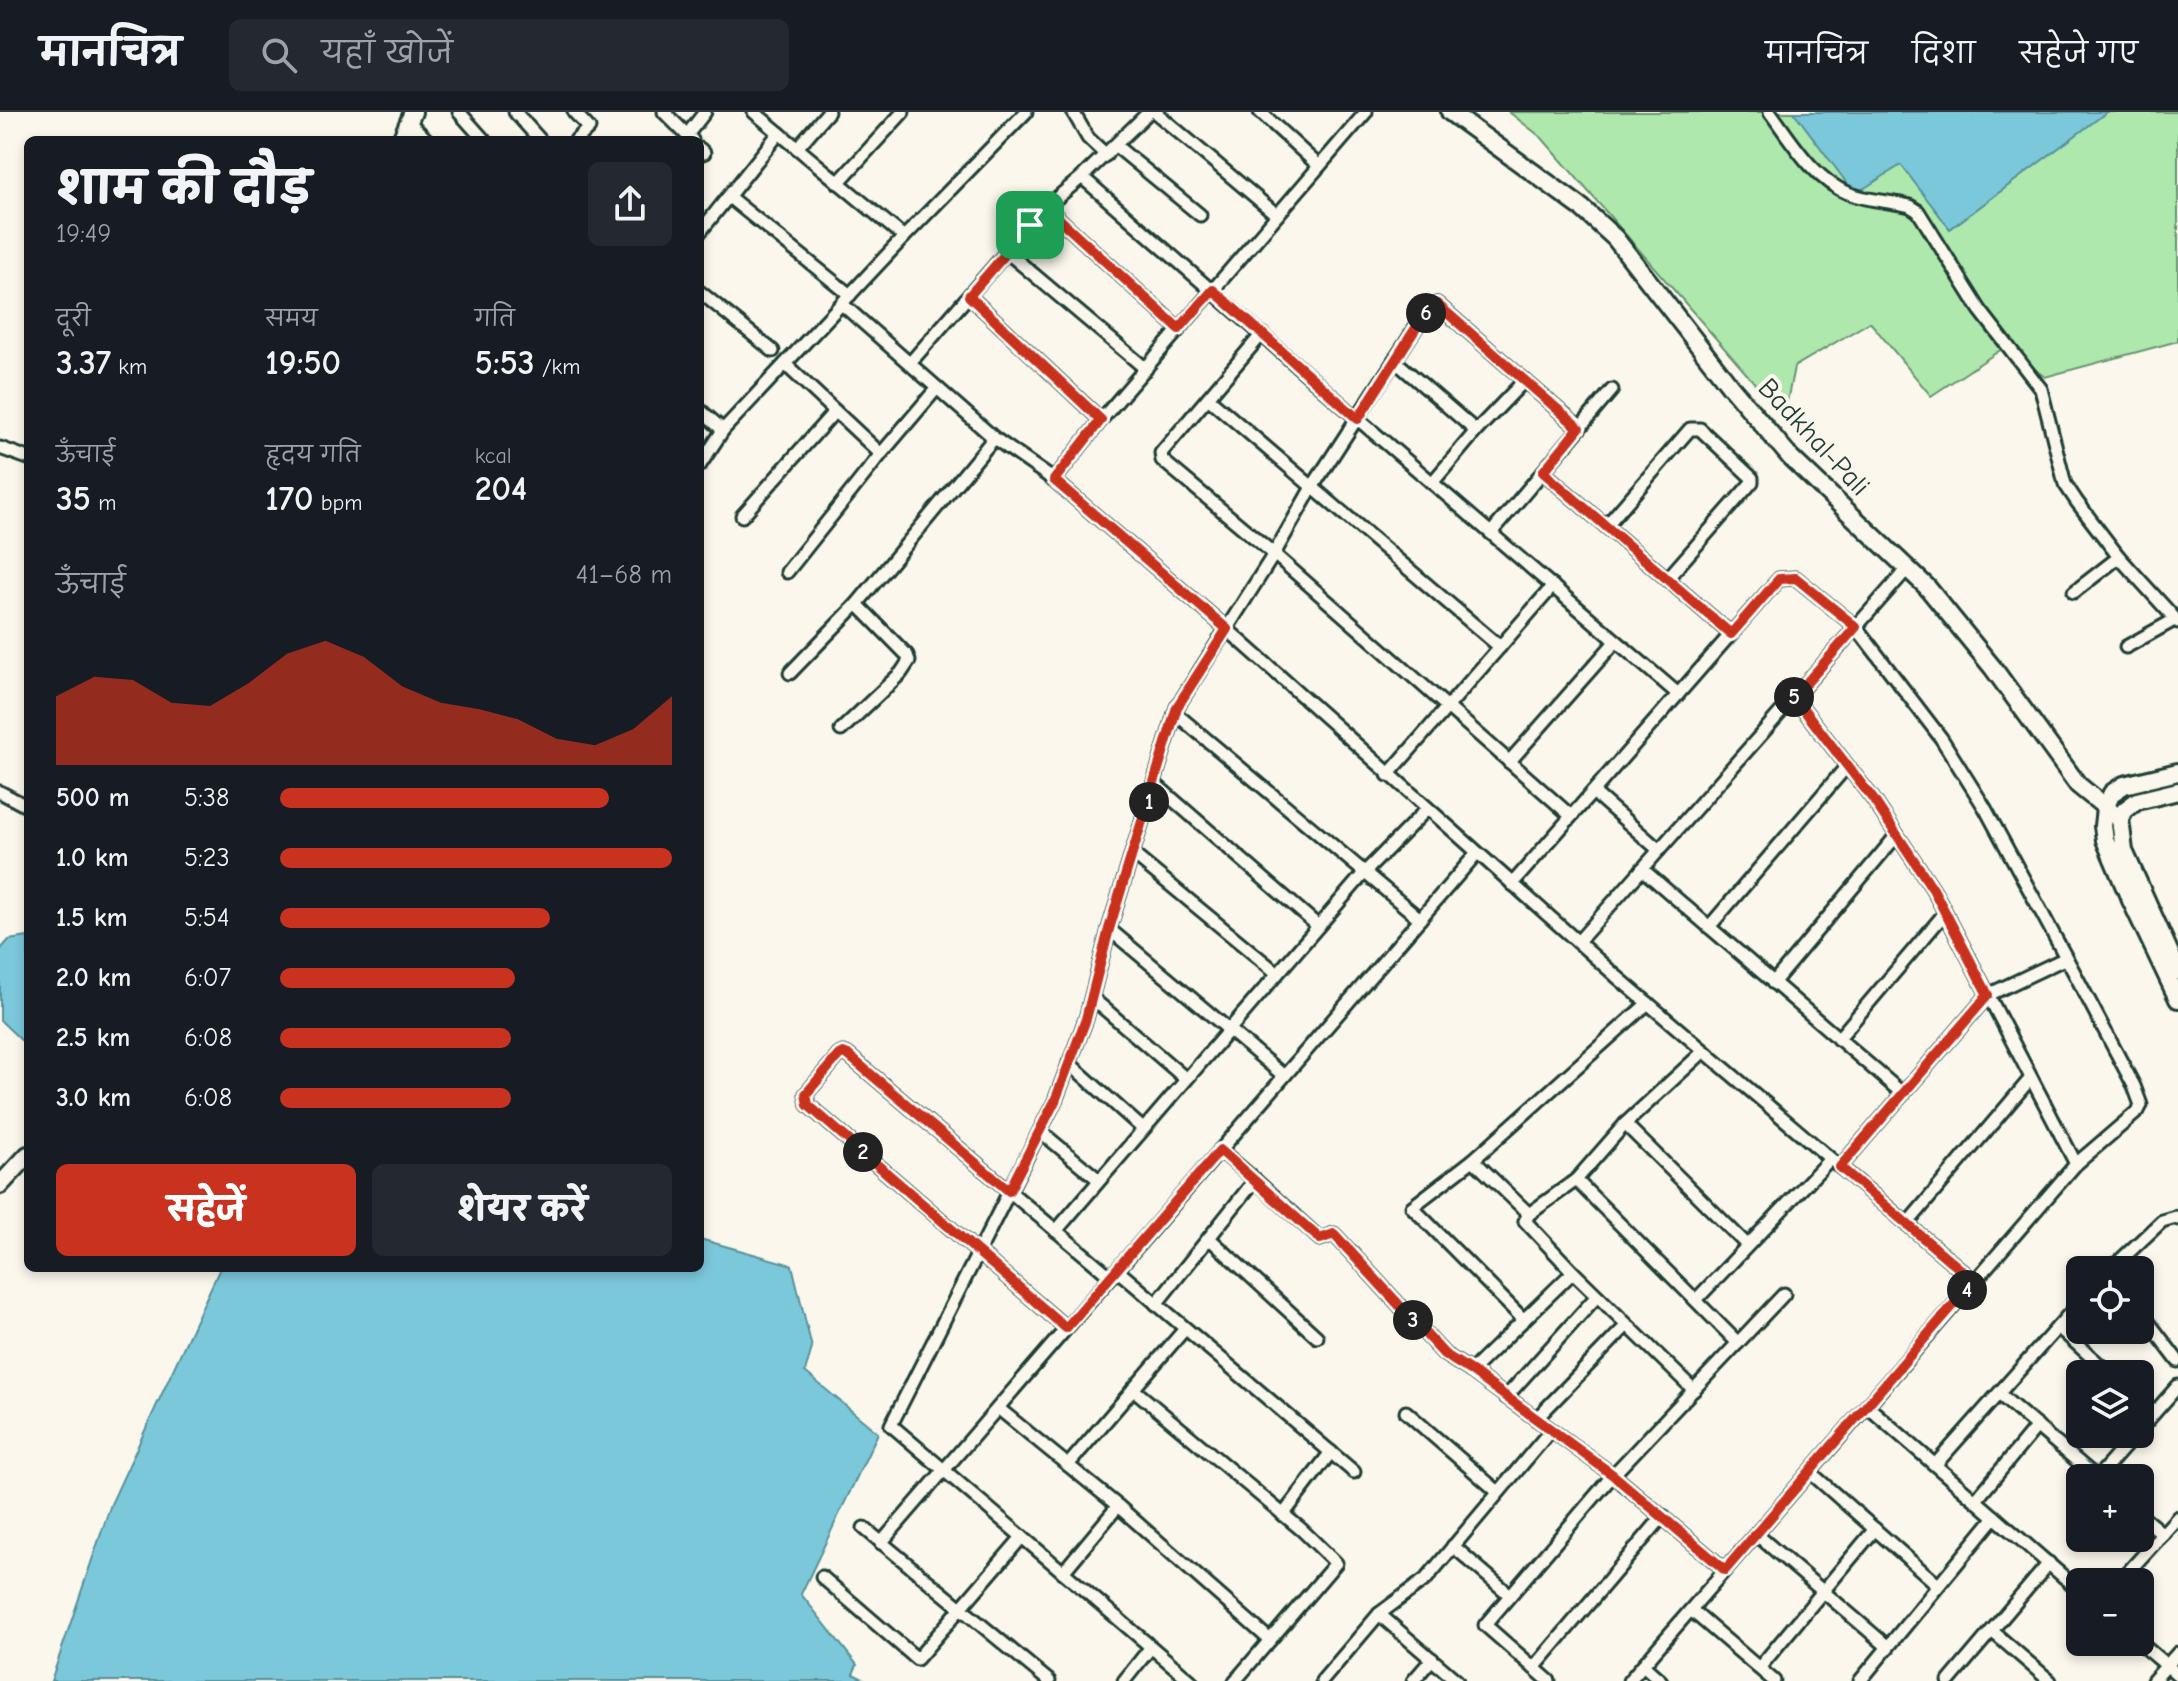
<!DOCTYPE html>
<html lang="hi">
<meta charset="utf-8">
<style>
:root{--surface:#171b24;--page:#242831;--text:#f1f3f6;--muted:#9ea1a6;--line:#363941;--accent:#c8321e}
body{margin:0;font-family:"Comic Neue","Playpen Sans Deva",sans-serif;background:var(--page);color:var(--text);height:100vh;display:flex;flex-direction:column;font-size:30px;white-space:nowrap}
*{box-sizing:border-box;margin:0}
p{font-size:26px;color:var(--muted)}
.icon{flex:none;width:44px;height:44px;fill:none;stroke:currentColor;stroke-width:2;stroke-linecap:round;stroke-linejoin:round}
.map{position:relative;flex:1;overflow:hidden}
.side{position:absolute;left:24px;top:24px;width:680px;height:1136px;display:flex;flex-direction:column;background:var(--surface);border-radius:12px;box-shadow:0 4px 12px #0003}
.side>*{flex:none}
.buttons{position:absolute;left:2066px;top:1144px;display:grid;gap:16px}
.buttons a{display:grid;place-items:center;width:88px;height:88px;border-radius:12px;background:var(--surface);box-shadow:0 4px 12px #0003;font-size:40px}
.pin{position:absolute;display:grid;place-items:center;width:68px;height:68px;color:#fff;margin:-34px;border-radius:16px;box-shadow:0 4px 12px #0006}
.km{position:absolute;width:40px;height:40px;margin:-20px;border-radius:50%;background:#222;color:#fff;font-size:22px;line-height:40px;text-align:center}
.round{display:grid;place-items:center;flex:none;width:84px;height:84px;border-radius:12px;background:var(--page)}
.summary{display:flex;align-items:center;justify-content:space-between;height:136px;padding:0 32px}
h1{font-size:44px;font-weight:800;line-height:60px}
.stats{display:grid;grid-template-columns:repeat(3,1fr);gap:12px;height:136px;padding:8px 32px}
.stats div{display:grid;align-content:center}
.stats b{font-size:34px;font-weight:800}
.stats small{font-size:22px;font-weight:400}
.stats p{font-size:22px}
.chart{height:224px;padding:16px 32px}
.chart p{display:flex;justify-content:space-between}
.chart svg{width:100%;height:144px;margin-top:8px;fill:var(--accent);opacity:.7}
.primary-button{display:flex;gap:16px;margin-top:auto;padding:16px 32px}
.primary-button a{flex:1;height:92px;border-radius:12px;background:var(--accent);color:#fff;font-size:32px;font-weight:800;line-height:92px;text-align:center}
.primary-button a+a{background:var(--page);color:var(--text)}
ul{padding:0 32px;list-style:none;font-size:26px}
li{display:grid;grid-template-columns:128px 96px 1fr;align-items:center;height:60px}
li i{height:20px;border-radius:10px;background:var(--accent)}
header{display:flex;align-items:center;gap:48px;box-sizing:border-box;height:112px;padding:0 40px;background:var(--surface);border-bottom:2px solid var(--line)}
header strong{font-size:38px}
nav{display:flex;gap:44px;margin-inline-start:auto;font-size:28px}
.search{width:560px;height:72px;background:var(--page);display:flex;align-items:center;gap:20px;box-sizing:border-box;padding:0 28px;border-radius:12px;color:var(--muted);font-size:30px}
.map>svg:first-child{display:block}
.green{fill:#afe8ad;stroke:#679270;stroke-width:2}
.water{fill:#7cc8db;stroke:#579098;stroke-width:2}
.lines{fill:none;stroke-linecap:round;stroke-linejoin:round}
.street-casing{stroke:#1f3d34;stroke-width:17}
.secondary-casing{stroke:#1f3d34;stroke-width:22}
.street{stroke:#fbf7ec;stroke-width:11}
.secondary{stroke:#fbf7ec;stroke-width:16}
.route-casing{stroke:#fff;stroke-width:16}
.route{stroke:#c8321e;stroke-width:10}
.labels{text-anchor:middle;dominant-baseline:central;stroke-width:8;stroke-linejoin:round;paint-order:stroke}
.street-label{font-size:28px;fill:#1f3d34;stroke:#fbf7ec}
</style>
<header>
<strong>मानचित्र</strong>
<div class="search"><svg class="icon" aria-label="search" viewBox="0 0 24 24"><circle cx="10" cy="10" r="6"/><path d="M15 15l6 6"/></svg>यहाँ खोजें</div>
<nav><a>मानचित्र</a><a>दिशा</a><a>सहेजे गए</a></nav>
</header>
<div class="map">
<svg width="2178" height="1569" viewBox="0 0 2178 1569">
<rect width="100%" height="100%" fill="#fbf7ec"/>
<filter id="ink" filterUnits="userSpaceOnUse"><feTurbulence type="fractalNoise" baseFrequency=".0125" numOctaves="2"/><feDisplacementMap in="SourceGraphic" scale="16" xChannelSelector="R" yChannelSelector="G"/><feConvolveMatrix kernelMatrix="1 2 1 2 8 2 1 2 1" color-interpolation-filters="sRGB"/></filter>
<g filter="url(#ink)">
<!-- green -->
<polygon class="green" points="1509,0 2178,0 2178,229 2045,265 2005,235 1931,284 1870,210 1794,255 1784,305 1542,26"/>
<!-- water -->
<g class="water">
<polygon points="1794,0 2107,0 1950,117 1901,53 1855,82"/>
<polygon points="28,825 28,935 0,908 0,838 9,828"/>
<polygon points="700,1127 792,1153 812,1236 805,1260 878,1321 801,1482 857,1553 853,1562 867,1569 51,1569 111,1392 220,1156 700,1156"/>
</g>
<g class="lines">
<!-- street casing -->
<g class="street-casing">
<g id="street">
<polyline points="459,0 484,28"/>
<polyline points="515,0 540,28"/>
<polyline points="574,0 589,16 576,28"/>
<polyline points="664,0 692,28"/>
<polyline points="754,0 904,125"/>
<polyline points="1073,0 1088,26 1106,43"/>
<polyline points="1155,0 1277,103"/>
<polyline points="1260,0 1319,54"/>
<path d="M1770,0C1791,28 1814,68 1848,81C1867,89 1890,89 1910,94L1918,99L1980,198L2041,277L2065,372L2077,390L2119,445L2178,510"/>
<polyline points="409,10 427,28"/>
<polyline points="687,23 705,0"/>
<polyline points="1116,34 1200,103"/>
<polyline points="797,36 828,0"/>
<polyline points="700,37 704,41"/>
<polyline points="1082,65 1358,307 1678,582"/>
<polyline points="838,71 903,0"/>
<polyline points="729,85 850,183"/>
<polyline points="1046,95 1179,217"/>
<polyline points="700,120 779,21"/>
<polyline points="1007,140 1146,257"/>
<polyline points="700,180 773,239"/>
<polyline points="969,184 1101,308"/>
<polyline points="842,192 994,326 1054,368 1227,517 1616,864 1974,1169"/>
<polyline points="1262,222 1161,341 1162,348 1274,442 1571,704"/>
<polyline points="1394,248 1476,319"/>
<polyline points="910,251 1046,95 1082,65 1149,0"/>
<polyline points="785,252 881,342"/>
<polyline points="1208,286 1500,535"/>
<polyline points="700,298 723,318"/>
<polyline points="0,336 28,346"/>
<polyline points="700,353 723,318 904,125 1026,0"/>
<polyline points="1543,360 1731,522"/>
<polyline points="1054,368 1101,308 1366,0"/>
<polyline points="1432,371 1476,319 1524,269"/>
<polyline points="742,404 835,299"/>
<polyline points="1606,414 1690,317 1700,317 1752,366 1752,370 1667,467"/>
<polyline points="1491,421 1612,278"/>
<polyline points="787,460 881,342 937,276"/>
<polyline points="2074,480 2119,445"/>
<polyline points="2126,535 2176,507"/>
<polyline points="790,561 857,492 994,326"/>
<polyline points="1794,585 1873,687 1933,777 2076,1052"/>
<polyline points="1175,601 1420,807"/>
<polyline points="841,618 901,561 909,549 907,543 857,492"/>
<polyline points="1509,650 1616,529"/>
<polyline points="1388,663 1553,474"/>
<polyline points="1154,671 1318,814"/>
<polyline points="0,680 28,695"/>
<polyline points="1593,680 1659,738"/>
<polyline points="1134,743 1277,861"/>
<polyline points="1642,757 1903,982"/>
<polyline points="1512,772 1779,467 1796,466 1856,515 1941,626 1985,696 2076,864 2134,974 2141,993 2138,999 2076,1052 1629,1569"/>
<polyline points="1709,815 1847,654"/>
<polyline points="1109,817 1284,964"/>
<polyline points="1578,830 1908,456"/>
<polyline points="1773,871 1897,723"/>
<polyline points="1092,886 1186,967"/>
<polyline points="1838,927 1945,801"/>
<polyline points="1069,951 1143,1017"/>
<polyline points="1625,1012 1747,1133"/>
<polyline points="1040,1019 1099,1068"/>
<polyline points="1473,1048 1648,891"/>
<polyline points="1840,1055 1988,883 2066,846"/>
<polyline points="1255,1068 1320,1127 1334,1122 1444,1242 1471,1259 1613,1363 1725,1458"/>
<polyline points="1576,1068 1738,1231"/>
<polyline points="1907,1112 2031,966"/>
<polyline points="1056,1119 1365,760 1427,697"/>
<polyline points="1209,1126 1317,1225"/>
<polyline points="1117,1158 1354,1360"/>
<polyline points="2110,1158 2162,1109 2176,1105 2178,1107"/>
<polyline points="1696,1188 1830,1047"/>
<polyline points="1156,1192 1255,1068 1220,1038"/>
<polyline points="2140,1199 2178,1249"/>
<polyline points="1524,1208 1412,1095 1473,1048 1529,1102"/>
<polyline points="2058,1215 2110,1262"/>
<polyline points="1066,1216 808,993 806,982 839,943 843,941 848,943 1111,1165"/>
<polyline points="1471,1259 1573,1160"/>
<polyline points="1133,1277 1302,1418 1336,1451 1235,1569"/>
<polyline points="1694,1278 1573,1160 1525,1109 1529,1102 1576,1068 1625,1012 1704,939"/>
<polyline points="1999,1282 2097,1366"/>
<polyline points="1506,1285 1597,1184"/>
<polyline points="2140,1289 2154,1301"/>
<polyline points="1867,1294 2080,1479"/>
<polyline points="998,1296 1118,1394 1270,1528"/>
<polyline points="1406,1300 1498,1380"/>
<polyline points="1536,1307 1627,1213"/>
<polyline points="2140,1317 2178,1274"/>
<polyline points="1068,1353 1184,1218"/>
<polyline points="1935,1353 2080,1190"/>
<polyline points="1810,1360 1938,1473"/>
<polyline points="2097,1366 2136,1322"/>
<polyline points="1976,1388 2037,1314"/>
<polyline points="1283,1403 1331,1340"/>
<polyline points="2140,1403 2163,1422"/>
<polyline points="864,1416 1049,1569"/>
<polyline points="1756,1422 1888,1535"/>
<polyline points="881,1431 1477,741"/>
<polyline points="1453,1434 1510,1483"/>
<polyline points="1063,1460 1118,1394"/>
<polyline points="822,1465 917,1547 1022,1425"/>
<polyline points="2119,1470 2178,1405"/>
<polyline points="1691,1498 1774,1569"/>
<polyline points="1379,1502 1457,1569"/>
<polyline points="1992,1519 2050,1569"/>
<polyline points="2139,1530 2178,1563"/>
<polyline points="1643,1553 1661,1569"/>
<polyline points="1534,1556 1663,1404"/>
<polyline points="1759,1556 1875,1417"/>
<polyline points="1124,1569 1151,1535"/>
<polyline points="1191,1569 891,1313 1055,989 1086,907 1109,817 1177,595 1274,442 1311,377 1428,197 1437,192 1579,316"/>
<polyline points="1322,1569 1379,1502 1426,1467 1551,1318"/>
<polyline points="1413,1569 1432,1547"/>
<polyline points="1549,1569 1485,1513 1613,1363 1784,1182"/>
<polyline points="1860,1569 1995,1405"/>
<polyline points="1949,1569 2049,1451"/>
<polyline points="2153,1569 2178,1541"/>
</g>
</g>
<!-- secondary casing -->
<g class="secondary-casing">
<g id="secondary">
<polyline points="1450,0 1582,96 1615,126 1731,275 1791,346 1927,475 1993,556 2078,673 2120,707"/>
<polyline points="401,28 413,0"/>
<polyline points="2178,660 2124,673 2112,681 2105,696 2103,714 2105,728 2127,780 2178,887"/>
<polyline points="2178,679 2137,689 2125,698 2120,707 2124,739 2178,859"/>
<polyline points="0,1073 28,1043"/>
</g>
</g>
<!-- street -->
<use href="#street" class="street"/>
<!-- secondary -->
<use href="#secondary" class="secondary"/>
</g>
</g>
<g class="lines" filter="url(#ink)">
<!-- route casing -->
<g class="route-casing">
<polygon id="route" points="1046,95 1179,217 1213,178 1358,307 1428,197 1437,192 1579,316 1543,360 1731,522 1779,467 1796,466 1856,515 1794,585 1873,687 1933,777 1988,883 1840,1055 1974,1169 1725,1458 1613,1363 1471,1259 1444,1242 1334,1122 1320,1127 1220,1038 1066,1216 808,993 806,982 839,943 843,941 848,943 1009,1079 1055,989 1086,907 1109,817 1177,595 1227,517 1054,368 1101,308 969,184"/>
</g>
<!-- route -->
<use href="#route" class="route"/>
</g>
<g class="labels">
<!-- street labels -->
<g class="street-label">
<text transform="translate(1814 325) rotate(47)">Badkhal-Pali</text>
</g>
</g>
</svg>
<div class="buttons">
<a><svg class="icon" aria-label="locate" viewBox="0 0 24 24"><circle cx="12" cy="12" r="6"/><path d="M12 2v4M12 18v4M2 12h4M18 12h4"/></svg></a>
<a><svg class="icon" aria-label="layers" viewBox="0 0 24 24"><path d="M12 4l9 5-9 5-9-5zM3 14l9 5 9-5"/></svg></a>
<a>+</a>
<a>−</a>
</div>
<div class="pin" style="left:1030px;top:113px;background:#1e9e55"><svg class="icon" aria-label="arrive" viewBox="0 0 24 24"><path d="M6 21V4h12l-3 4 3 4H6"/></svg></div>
<b class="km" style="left:1149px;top:690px">1</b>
<b class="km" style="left:863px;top:1040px">2</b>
<b class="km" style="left:1413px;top:1208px">3</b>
<b class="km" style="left:1967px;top:1178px">4</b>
<b class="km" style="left:1794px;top:585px">5</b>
<b class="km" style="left:1426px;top:201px">6</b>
<section class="side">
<div class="summary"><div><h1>शाम की दौड़</h1><p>19:49</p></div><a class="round"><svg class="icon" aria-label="share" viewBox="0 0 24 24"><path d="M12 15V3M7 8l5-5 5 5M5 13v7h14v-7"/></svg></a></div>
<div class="stats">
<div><p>दूरी</p><b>3.37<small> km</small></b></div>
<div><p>समय</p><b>19:50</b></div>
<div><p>गति</p><b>5:53<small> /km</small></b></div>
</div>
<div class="stats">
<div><p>ऊँचाई</p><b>35<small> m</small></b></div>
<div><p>हृदय गति</p><b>170<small> bpm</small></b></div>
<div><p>kcal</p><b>204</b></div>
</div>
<div class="chart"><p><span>ऊँचाई</span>41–68 m</p>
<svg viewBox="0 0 160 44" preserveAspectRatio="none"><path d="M0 44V23L10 17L20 18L30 25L40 26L50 19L60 10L70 6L80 11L90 20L100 25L110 27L120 30L130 36L140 38L150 33L160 23V44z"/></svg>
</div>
<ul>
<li><b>500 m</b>5:38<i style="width:84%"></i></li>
<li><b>1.0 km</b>5:23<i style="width:100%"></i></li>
<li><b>1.5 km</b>5:54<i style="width:69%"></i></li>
<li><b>2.0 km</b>6:07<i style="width:60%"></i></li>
<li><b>2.5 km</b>6:08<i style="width:59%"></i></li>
<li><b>3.0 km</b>6:08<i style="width:59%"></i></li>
</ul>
<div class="primary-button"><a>सहेजें</a><a>शेयर करें</a></div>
</section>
</div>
